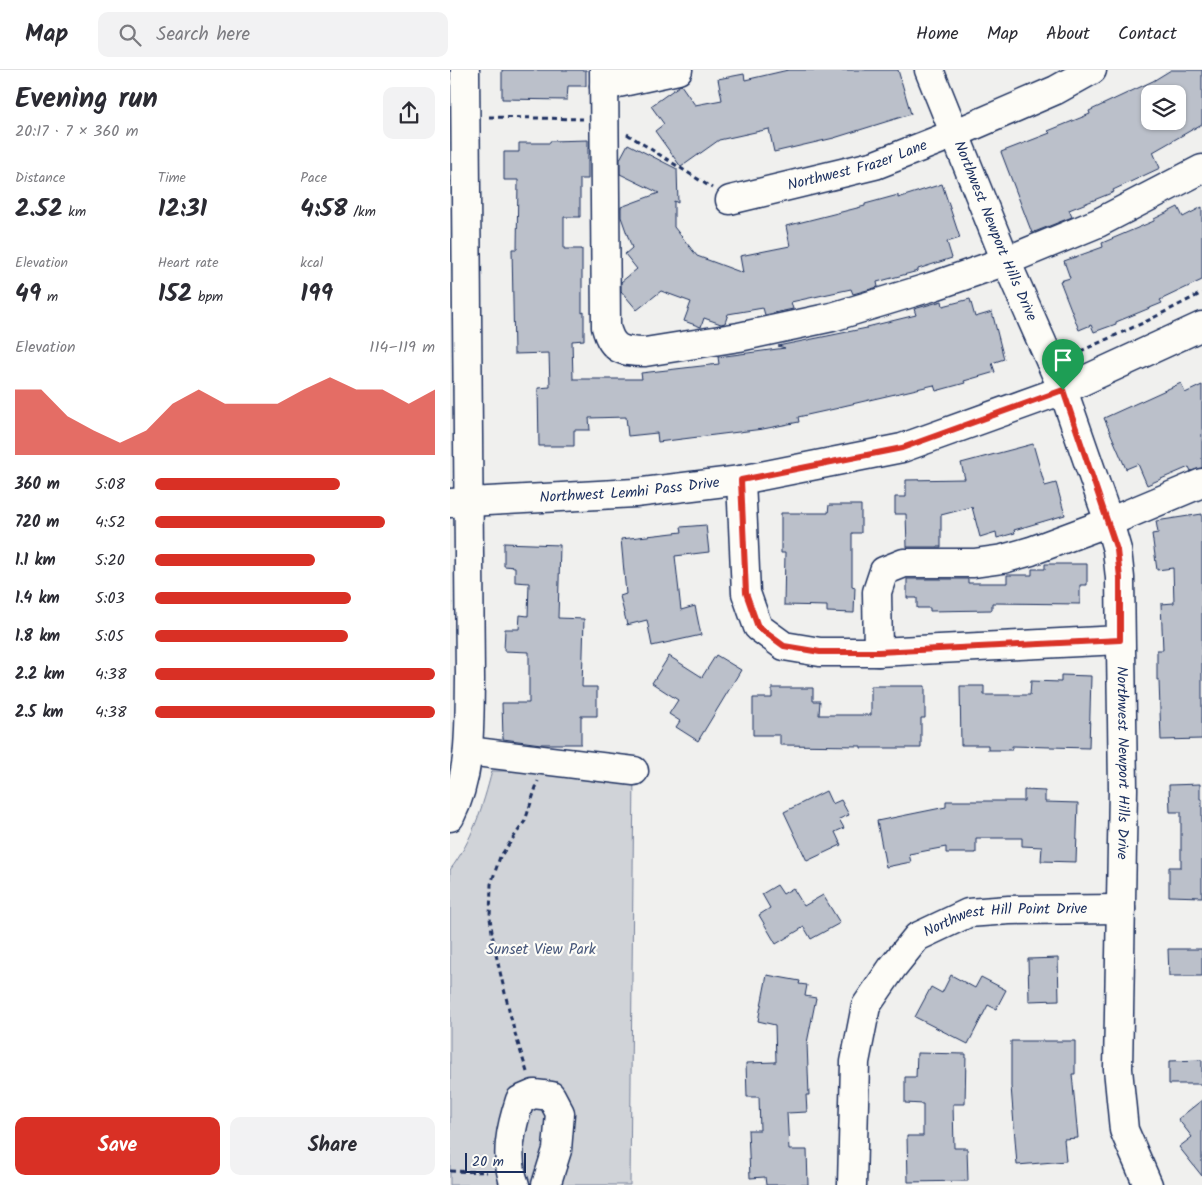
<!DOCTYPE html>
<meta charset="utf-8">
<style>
:root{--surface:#fff;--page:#f2f2f3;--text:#2b2b33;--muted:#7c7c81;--line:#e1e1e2;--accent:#d93025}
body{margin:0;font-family:Kalam,sans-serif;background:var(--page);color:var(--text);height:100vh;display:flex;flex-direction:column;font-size:19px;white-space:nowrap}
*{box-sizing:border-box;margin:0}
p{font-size:16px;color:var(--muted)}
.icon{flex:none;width:28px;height:28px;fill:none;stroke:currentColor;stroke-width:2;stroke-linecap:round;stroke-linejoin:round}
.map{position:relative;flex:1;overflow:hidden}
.sheet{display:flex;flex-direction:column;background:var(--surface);width:450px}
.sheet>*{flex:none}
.buttons{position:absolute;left:691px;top:15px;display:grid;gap:10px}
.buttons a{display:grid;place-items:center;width:45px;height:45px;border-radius:10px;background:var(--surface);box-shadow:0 1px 4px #0004;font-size:25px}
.scale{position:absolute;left:15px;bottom:12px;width:61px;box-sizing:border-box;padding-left:5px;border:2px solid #1b2f5e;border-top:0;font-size:14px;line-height:18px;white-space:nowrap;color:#1b2f5e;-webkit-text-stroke:4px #fdfcf7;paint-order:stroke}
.pin{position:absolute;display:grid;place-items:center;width:42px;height:42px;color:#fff;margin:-51px -21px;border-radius:50% 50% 50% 0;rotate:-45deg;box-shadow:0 0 5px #0007}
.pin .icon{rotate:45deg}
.round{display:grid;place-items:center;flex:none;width:52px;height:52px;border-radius:10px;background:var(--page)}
.headline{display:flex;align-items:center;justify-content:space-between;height:85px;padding:0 15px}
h1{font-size:28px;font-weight:700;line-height:38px}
.metrics{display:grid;grid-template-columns:repeat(3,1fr);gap:8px;height:85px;padding:5px 15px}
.metrics div{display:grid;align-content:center}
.metrics b{font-size:25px;font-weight:700}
.metrics small{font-size:14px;font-weight:400}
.metrics p{font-size:14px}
.chart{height:140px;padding:10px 15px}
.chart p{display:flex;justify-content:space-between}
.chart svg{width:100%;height:90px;margin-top:5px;fill:var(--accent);opacity:.7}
.cta{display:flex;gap:10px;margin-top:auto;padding:10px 15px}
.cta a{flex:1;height:58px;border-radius:10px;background:var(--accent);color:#fff;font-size:20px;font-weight:700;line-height:58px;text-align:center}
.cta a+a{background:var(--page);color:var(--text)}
ul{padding:0 15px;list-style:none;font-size:16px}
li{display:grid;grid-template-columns:80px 60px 1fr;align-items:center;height:38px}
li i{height:12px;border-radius:6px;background:var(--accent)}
header{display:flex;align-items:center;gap:30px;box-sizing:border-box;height:70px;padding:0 25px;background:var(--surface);border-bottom:1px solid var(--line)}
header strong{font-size:24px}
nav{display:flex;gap:28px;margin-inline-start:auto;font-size:18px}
.search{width:350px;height:45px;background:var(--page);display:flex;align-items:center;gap:12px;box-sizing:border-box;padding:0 18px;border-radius:10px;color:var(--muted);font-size:19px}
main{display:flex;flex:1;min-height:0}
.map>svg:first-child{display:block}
.green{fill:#d0d3d8;stroke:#76819b}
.building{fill:#bbc0ca;stroke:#1b2f5e;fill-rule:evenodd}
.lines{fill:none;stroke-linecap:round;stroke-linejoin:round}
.minor-casing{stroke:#1b2f5e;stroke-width:31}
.path{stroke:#1b2f5e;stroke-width:3;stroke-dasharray:5 4;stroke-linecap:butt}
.minor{stroke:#fdfcf7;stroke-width:28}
.route-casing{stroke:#fff;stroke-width:10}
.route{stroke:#d93025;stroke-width:6}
.labels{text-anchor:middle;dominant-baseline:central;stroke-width:4.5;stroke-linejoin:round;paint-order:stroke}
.street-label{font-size:15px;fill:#1b2f5e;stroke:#fdfcf7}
.park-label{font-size:15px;fill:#48587c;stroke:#fdfcf7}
</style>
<header>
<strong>Map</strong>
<div class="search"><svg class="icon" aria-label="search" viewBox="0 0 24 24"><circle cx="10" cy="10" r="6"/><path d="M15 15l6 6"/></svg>Search here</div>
<nav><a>Home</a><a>Map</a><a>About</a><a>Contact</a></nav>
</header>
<main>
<section class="sheet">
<div class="headline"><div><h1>Evening run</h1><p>20:17 · 7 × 360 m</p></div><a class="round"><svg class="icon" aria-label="share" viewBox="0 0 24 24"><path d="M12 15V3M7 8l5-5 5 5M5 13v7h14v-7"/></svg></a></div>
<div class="metrics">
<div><p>Distance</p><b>2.52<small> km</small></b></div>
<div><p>Time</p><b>12:31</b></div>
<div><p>Pace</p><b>4:58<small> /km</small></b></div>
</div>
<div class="metrics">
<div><p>Elevation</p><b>49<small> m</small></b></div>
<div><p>Heart rate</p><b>152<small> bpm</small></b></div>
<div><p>kcal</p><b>199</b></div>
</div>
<div class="chart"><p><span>Elevation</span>114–119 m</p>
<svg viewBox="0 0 160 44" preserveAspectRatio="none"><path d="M0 44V12L10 12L20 25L30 32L40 38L50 32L60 19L70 12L80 19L90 19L100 19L110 12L120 6L130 12L140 12L150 19L160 12V44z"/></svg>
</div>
<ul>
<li><b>360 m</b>5:08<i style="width:66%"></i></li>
<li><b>720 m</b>4:52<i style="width:82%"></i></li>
<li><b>1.1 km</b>5:20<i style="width:57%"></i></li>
<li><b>1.4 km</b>5:03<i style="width:70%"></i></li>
<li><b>1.8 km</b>5:05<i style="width:69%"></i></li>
<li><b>2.2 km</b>4:38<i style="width:100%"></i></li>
<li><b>2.5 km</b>4:38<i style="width:100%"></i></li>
</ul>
<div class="cta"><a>Save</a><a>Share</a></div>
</section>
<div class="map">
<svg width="752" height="1115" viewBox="0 0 752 1115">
<rect width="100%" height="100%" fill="#f0f0ee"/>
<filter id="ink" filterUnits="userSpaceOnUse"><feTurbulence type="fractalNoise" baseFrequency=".02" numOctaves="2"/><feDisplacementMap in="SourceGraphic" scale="10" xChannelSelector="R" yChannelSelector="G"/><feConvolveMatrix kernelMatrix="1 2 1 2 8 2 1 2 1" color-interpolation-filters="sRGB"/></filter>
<g filter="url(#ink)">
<!-- green -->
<path class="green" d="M42,701H184L180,1115H0V800C22,771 33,736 42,701Z"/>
<!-- building -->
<g class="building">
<polygon points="52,0 136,0 136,16 118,16 117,30 52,29"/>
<polygon points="338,0 448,0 461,44 384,68 324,82 319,59 269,70 231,97 205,61 214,54 201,36 229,16 231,15 245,35 272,30 268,9 294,4 295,10"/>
<path d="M721,0H752V54L703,82L710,98L663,120L664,122L619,140L622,147L582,163L551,82L600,63L598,61L640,44L639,41L703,11ZM700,24H728V51H700Z"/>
<polygon points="138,70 138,109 130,109 130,147 114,147 114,179 132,179 132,243 134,242 134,270 122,271 123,309 192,309 191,303 269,294 268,287 335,278 328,276 417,258 417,257 466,245 464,239 492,231 493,236 520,229 525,247 542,242 554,289 542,293 545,302 514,311 515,313 486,321 484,315 389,337 389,338 348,347 349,352 313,359 208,372 207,363 178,366 176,347 139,348 140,360 124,360 124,376 89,376 88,318 100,317 99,283 64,284 62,179 67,179 68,110 54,110 54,82 69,82 69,73 100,73 100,71"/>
<polygon points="178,74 227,99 228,133 224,131 224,157 247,186 293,203 290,186 340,176 336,156 415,136 415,134 448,125 448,128 492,114 510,168 497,172 502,188 468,199 468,201 427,212 428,217 403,224 401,219 341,232 343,239 315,245 313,238 278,244 275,253 271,254 254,248 251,257 234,251 241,232 211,221 187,240 171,221 171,212 187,199 175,184 182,178 171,147 171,137 209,123 170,104 170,89"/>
<polygon points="728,137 733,147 752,137 752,210 710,230 712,233 666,252 666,254 644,262 641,255 629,260 610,211 620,208 614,191 653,177 652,173 704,151 704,149"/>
<polygon points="731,313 735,323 752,315 752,398 741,401 739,397 697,415 688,394 676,399 654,348"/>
<polygon points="583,374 595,416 606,413 615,445 564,460 565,463 547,468 546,462 530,467 522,437 491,445 491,477 457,477 456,444 445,444 445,427 456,427 456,410 515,409 511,393"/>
<polygon points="379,435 411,435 411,463 402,463 402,516 405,517 404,543 377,542 377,536 334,535 335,483 331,483 331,443 378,443"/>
<polygon points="752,444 752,669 711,670 709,610 707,610 707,580 713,580 711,534 724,533 723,498 707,500 702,464 708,463 706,451"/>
<polygon points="256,455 259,482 225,486 231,540 245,536 251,565 202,576 197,550 177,555 170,526 176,524 171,469 232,462 231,457"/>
<polygon points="54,473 110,475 108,548 134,549 132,617 147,617 147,646 131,646 131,674 91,674 53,669 52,633 79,633 79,582 54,581 55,559 69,559 70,545 78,546 79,513 65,512 65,497 54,496"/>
<polygon points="595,494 637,494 637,515 630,515 630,534 542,533 542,540 480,541 480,538 467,538 467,528 457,528 457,509 518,509 518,513 557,513 557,505 582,505 582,499 595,499"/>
<polygon points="266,585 291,600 248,671 226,657 230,651 219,644 228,630 202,613 219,586 252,607"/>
<polygon points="611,605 641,606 639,678 562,676 562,680 538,680 538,675 511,675 510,616 534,616 534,625 580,625 581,611 611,612"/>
<polygon points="421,616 475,616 475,648 471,648 471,678 411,678 411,676 330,675 330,665 303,665 303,628 322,628 322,618 363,618 363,631 370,631 369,645 421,645"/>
<polygon points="750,714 750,729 752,729 752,827 719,826 719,797 731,797 731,742 720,742 719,715"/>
<polygon points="574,720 595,721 595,732 628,733 626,792 591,791 592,777 572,776 572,768 526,768 526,783 496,783 496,777 459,784 461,792 436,797 427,751 496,737 496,731 574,731"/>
<polygon points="376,721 382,734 391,730 399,745 389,749 394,758 385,762 391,775 357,791 334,742"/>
<polygon points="327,815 333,824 343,818 354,836 373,825 390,853 361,869 354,857 326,874 309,845 320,838 312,824"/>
<polygon points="718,879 752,879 752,906 719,906"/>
<polygon points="608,888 609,930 579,931 578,889"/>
<polygon points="317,905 350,911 349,914 357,915 355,926 366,928 357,973 359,1025 356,1025 357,1042 337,1043 339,1080 357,1080 358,1115 316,1115 315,1107 300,1108 298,1060 310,1060 309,1027 297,1027 296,993 326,992 325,955 308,951"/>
<polygon points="501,905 525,918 531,907 556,920 546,939 538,935 518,974 465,947 481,917 492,923"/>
<polygon points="561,971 625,971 625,1004 622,1004 628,1068 614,1069 616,1091 567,1095 561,1016"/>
<polygon points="467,983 516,984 515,1034 503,1034 504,1078 517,1078 518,1111 458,1112 457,1066 473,1066 473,1034 455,1033 455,1007 466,1007"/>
<polygon points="752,990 752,1014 719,1014 719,991"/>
<polygon points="752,1030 752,1106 729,1077 742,1067 728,1049"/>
</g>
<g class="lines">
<!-- minor casing -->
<g class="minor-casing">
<g id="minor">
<path d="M154,0L156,257C162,280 172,282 195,282L289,267L382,247L481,217L556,191L648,153L752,99"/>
<path id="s1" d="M479,0L556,191L613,320L659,452L667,480L670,508L673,719L668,999L674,1060L698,1115"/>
<polyline points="154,16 228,0"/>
<path id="s2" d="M280,130L425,95L504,64L606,20L642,0"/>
<polyline points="291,410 296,523 308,557 334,576 370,582 428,582 670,570"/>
<path id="s3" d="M0,433L185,423L291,410L452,378L613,320L752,256"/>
<polyline points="428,582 427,522 434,501 454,493 524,493 553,489 581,481 659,452 752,413"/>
<polyline points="18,681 184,701"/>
<path d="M0,747C22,704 19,655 20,609L15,0"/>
<path d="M65,1115C54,1087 61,1057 70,1030L84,1024L101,1026L110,1043L107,1080L96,1115"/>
<path id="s4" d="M402,1115L405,992L416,936L442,898L467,867L518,843L559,840L671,839"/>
</g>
</g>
<!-- path -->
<g class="path">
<polyline points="39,47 133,49"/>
<polyline points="177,64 262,118"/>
<polyline points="622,285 695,252 752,223"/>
<polyline points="77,1002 64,960 54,919 44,876 40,848 41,814 50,787 75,751 88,711"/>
<polyline points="0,1101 37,1102"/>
</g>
<!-- minor -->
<use href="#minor" class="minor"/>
</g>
</g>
<g class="lines" filter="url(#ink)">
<!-- route casing -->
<g class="route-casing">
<polygon id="route" points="613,320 667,480 670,508 670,570 428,582 370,582 334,576 308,557 296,523 291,410 452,378"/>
</g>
<!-- route -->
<use href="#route" class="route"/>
</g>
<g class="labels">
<!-- street labels -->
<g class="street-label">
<text stroke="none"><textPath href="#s2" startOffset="132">Northwest Frazer Lane</textPath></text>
<text stroke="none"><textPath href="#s1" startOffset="174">Northwest Newport Hills Drive</textPath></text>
<text stroke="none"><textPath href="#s3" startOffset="180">Northwest Lemhi Pass Drive</textPath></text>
<text stroke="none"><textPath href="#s1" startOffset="729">Northwest Newport Hills Drive</textPath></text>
<text stroke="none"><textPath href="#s4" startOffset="358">Northwest Hill Point Drive</textPath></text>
</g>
<!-- park labels -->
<g class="park-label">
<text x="91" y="880">Sunset View Park</text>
</g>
</g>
</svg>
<div class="buttons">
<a><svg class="icon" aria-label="layers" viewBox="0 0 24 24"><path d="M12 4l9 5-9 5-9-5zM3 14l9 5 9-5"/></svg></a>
</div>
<div class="scale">20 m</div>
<div class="pin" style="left:613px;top:320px;background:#1e9e55"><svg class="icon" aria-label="arrive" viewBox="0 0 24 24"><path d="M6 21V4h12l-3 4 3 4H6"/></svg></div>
</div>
</main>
